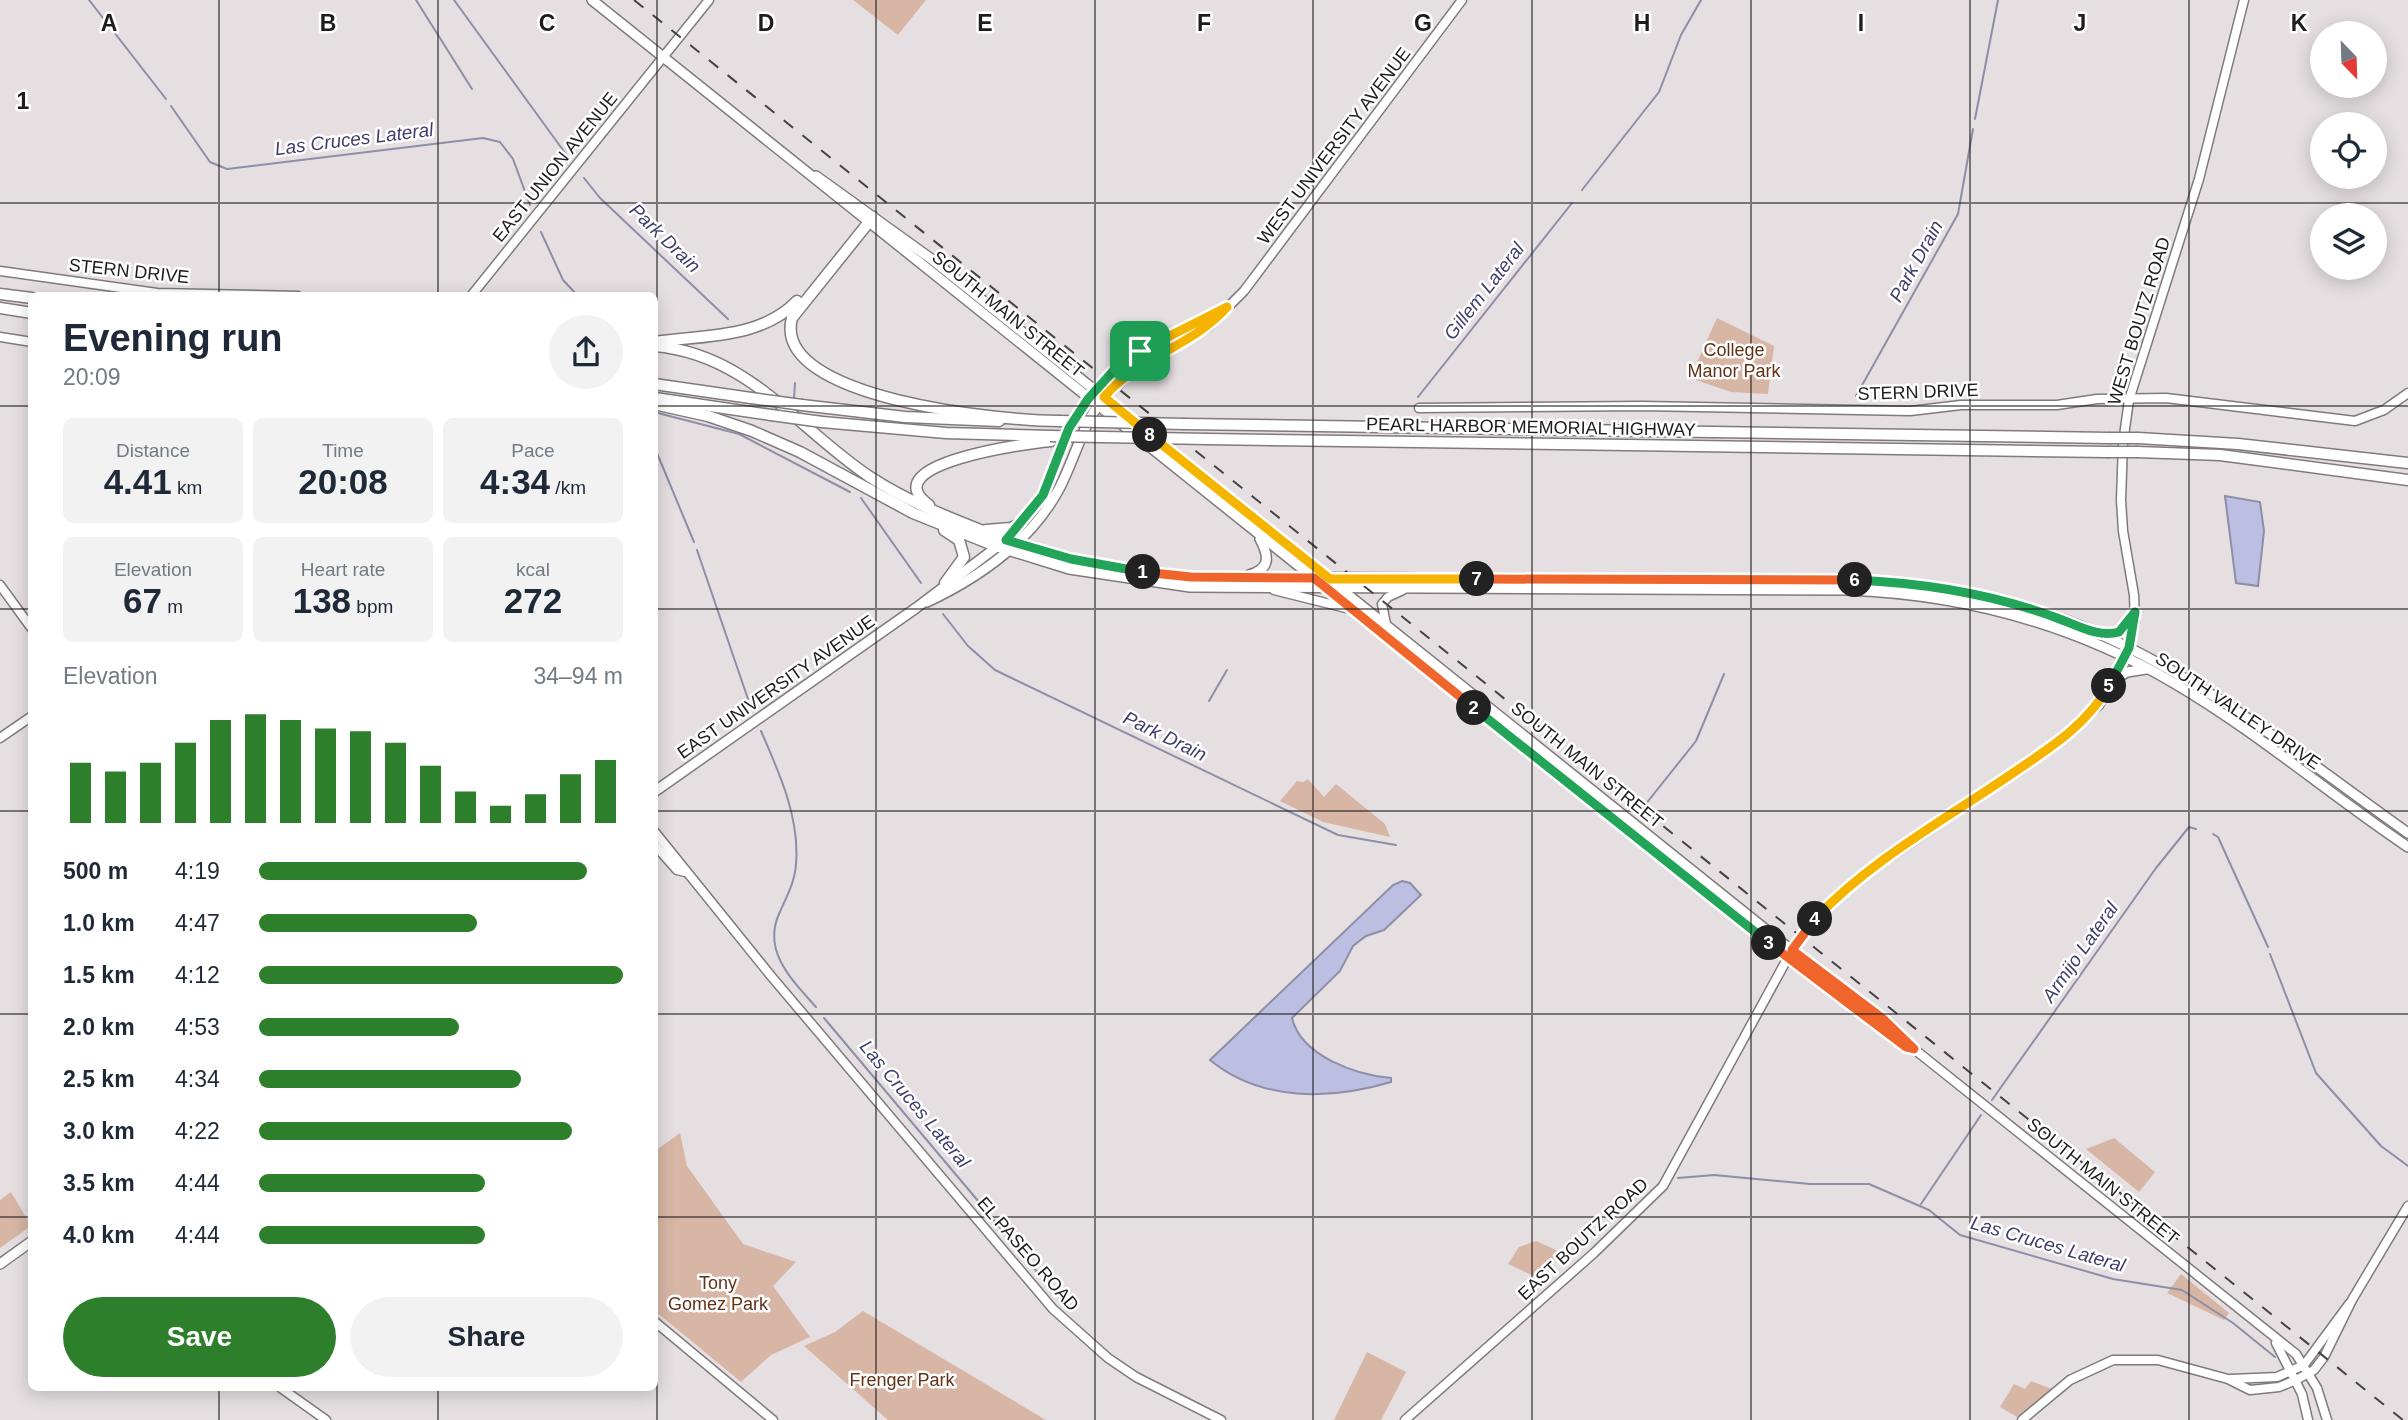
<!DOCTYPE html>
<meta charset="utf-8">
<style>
:root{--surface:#fff;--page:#f2f2f3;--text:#1f2937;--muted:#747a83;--accent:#2d7f2b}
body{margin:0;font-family:Arial,sans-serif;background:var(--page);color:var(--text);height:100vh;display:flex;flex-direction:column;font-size:26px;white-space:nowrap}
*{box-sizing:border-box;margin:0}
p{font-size:23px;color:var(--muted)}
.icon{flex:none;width:38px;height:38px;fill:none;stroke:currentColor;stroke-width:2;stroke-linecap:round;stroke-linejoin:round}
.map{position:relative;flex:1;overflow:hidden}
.drawer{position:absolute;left:28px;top:292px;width:630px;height:1099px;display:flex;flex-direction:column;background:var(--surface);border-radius:10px;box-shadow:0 4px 18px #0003}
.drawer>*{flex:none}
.needle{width:46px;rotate:157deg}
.controls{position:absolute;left:2310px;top:21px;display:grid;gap:14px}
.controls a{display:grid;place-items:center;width:77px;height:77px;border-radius:50%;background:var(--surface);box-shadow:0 4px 18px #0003;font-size:35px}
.pin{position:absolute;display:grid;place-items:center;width:60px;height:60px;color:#fff;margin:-30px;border-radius:14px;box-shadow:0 4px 10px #0006}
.km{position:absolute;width:35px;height:35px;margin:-18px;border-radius:50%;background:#222;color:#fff;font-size:19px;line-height:35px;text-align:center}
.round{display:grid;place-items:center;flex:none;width:74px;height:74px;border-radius:37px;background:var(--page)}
.overview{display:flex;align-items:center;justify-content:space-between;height:119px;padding:0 35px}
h1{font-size:38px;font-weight:700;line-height:52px}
.stats{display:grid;grid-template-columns:repeat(3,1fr);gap:10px;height:119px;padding:7px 35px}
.stats div{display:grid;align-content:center;border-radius:10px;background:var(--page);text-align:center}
.stats b{font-size:35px;font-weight:700}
.stats small{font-size:19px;font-weight:400}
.stats p{font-size:19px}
.chart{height:196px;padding:14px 35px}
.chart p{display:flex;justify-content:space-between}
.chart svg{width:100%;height:126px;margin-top:7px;stroke:var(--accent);stroke-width:6}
.button{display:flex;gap:14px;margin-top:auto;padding:14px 35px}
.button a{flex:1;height:80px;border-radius:42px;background:var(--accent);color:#fff;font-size:28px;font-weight:700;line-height:80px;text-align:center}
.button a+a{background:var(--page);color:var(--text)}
ul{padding:0 35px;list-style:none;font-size:23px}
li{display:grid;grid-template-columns:112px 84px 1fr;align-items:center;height:52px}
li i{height:18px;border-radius:9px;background:var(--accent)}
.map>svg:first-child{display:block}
.green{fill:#d7b6a5}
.water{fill:#bcbfe2;stroke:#8d8ea7;stroke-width:2}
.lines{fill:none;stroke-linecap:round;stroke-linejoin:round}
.stream{stroke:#8d8ea7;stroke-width:2}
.secondary-casing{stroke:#807a7d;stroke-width:11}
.primary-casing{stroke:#807a7d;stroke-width:12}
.highway-casing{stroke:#807a7d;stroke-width:13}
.secondary{stroke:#fff;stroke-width:8}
.primary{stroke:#fff;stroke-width:9}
.highway{stroke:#fff;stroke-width:10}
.rail{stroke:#444143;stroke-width:2;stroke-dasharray:12 12;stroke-linecap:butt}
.highway-bridge-casing{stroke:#807a7d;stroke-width:13;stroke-linecap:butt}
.highway-bridge{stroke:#fff;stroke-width:10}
.split-1-casing{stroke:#fff;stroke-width:14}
.split-2-casing{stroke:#fff;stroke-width:14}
.split-3-casing{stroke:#fff;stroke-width:14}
.split-4-casing{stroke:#fff;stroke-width:14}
.split-5-casing{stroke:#fff;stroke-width:14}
.split-6-casing{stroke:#fff;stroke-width:14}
.split-7-casing{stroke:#fff;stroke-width:14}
.split-8-casing{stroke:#fff;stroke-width:14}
.split-9-casing{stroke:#fff;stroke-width:14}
.split-1{stroke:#22a559;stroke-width:9}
.split-2{stroke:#f0652b;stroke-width:9}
.split-3{stroke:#22a559;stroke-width:9}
.split-4{stroke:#f0652b;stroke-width:9}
.split-5{stroke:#f5b400;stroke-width:9}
.split-6{stroke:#22a559;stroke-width:9}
.split-7{stroke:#f0652b;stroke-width:9}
.split-8{stroke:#f5b400;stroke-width:9}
.split-9{stroke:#f5b400;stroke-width:9}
.grid{fill:none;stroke:#1e1c1d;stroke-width:2;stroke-opacity:0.55}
.labels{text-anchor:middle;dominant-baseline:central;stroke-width:5;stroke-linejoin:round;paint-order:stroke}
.street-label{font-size:18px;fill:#1e1c1d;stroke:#fff}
.park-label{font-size:18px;fill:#623217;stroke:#fff}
.water-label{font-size:19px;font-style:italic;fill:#3f3f6f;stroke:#fff}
.grid-label{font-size:23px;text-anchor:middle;font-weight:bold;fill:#1e1c1d;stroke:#fff;stroke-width:5;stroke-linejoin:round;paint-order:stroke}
</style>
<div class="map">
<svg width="2408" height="1420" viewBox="0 0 2408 1420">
<rect width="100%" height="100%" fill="#e5dfe2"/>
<!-- green -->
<g class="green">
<polygon points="853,0 926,0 898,35"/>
<polygon points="1717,318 1774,346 1768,394 1731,392 1690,378"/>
<polygon points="1308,779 1324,797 1336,784 1385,824 1390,837 1323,822 1280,801 1297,781 1303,782"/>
<polygon points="680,1133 687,1166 743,1244 796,1262 773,1286 810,1337 771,1355 741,1382 655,1311 655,1151"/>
<polygon points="2114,1138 2155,1172 2139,1192 2086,1149"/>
<polygon points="11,1192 31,1226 0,1248 0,1200"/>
<polygon points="1536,1241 1560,1252 1538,1278 1508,1264 1519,1247"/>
<polygon points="2181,1274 2229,1313 2224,1320 2167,1293"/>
<polygon points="863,1311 1046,1420 888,1420 804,1346 835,1332"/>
<polygon points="1367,1352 1406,1372 1381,1420 1334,1420"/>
<polygon points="2031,1381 2052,1389 2017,1417 2000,1407 2014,1384 2025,1389"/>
</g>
<!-- water -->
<g class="water">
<polygon points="2225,496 2260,502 2264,531 2258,586 2236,583"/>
<path d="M1402,881L1410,883L1421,895L1384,930L1366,936L1353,946L1340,971L1292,1018C1301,1056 1356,1075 1391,1078V1082C1331,1100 1261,1102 1210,1060L1393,885Z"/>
</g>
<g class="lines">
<!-- stream -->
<g class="stream">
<polyline points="89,0 166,99"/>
<polyline points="416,0 472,89"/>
<polyline points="454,0 568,157"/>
<polyline points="171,106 210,162 227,169 483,138 500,142 513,159 530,205"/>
<polyline points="1975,119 1998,0"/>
<polyline points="584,178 600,198 728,319"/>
<polyline points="1582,190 1659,92 1681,35 1701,0"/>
<polyline points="541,232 563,280 578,296"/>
<polyline points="1856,396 1958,214 1973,129"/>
<polyline points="1418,397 1572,203"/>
<polyline points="794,398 795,383"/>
<polyline points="654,412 739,434 850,492"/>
<polyline points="654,446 694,542"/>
<polyline points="861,498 921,583"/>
<polyline points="697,550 748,699"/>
<polyline points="943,614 968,646 995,670 1338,835 1396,845"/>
<polyline points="1209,701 1227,670"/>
<path d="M761,731C779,772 800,818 796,864C795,882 786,898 779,914C762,952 793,981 816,1007"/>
<polyline points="1641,810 1696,741 1724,674"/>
<polyline points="2213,834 2218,837 2268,947"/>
<polyline points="2270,954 2316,1073 2381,1146 2408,1166"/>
<polyline points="824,1018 984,1208"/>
<polyline points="1992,1100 2156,868 2189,827 2196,829"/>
<polyline points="1678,1178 1714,1175 1810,1184 1869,1184 1929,1210 1960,1235 2113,1279 2182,1290 2233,1323 2275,1357"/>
<polyline points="1921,1204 1981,1115"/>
<polyline points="992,1218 1038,1273"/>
</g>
<!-- secondary casing -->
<g class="secondary-casing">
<g id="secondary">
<polyline points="0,271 157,293 298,296"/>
<polyline points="471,296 709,0"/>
<polyline points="0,337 32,342"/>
<path d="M1095,390C1126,349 1175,337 1218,312"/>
<polyline points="1104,398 1140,365 1208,327 1244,291 1462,0"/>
<polyline points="1419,408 1642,406 1910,411 1961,405 2057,405 2097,399 2166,398 2355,421 2384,410 2408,393"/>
<polyline points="0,585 32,629"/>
<polyline points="1274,590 1346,608"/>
<polyline points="1327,590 1787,958 1906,1047 1914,1049"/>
<polyline points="1343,590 1792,950 1882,1018 1914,1049 2296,1354 2317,1388 2327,1420"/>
<polyline points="1386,624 1382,604 1388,597 1403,590"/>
<polyline points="0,738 32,716"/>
<polyline points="654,831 771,976 1053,1309 1108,1358 1136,1377 1221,1420"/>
<polyline points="654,844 677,870 685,872"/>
<polyline points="654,1321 773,1420"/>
<polyline points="2276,1343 2302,1394 2308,1420"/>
<polyline points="2231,1379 2277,1377 2304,1365 2349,1304"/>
<polyline points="281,1388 326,1420"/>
<polyline points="1405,1420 1594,1253 1663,1186 1792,950 1829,904 1862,876 2066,736 2099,705 2110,685 2129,648 2135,622 2134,595 2123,531 2121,500 2123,443 2129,400 2199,179 2244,0"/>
<polyline points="2022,1420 2070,1380 2113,1360 2158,1360 2228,1379 2250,1390 2279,1387 2296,1380 2314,1370 2324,1357 2352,1300 2408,1206"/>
</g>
</g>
<!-- primary casing -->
<g class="primary-casing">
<g id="primary">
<polyline points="592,0 1315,579"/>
<polyline points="816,176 930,258 1331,580"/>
<path d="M1006,540L1092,564L1191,577L1846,580C1931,583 2016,598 2095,632C2208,681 2308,762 2408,833"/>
<path d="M998,547L1069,569L1190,587L1846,590C1962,594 2073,624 2174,683C2256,731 2329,794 2408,847"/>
<path d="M1249,575C1271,569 1269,556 1260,539"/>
<path d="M927,602C980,577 1031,541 1059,489C1074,460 1081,430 1100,402"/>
<polyline points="2102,634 2119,632 2135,612"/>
<polyline points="2112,681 2127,672 2146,669"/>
<polyline points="654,792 916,608 1006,540 1043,495 1069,428 1091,395"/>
<polyline points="0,1264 32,1241"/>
</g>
</g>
<!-- highway casing -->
<g class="highway-casing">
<g id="highway">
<path d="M873,217L792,318C770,400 1008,421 1059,421"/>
<polyline points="0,294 32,298"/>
<polyline points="0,308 32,313"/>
<path d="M654,342C703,335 761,339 797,301"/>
<path d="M654,346C747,353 798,429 870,477C911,504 960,522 1006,540"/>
<polyline points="654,384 751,398"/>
<polyline points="655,398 771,415"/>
<polyline points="654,404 708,416 752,431 800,452 913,513 998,547"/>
<polyline points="802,405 905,417 999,421"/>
<polyline points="822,422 946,433 1050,436"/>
<polyline points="1184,424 2109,438"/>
<polyline points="2138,438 2238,444 2408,463"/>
<polyline points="1207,439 2107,452"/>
<polyline points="2137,452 2220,455 2408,480"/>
<path d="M929,505C871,463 1031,443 1051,441"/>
<polyline points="944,530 959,540 964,557 945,583"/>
<polyline points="986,530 1011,528 1022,523"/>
</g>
</g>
<!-- secondary -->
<use href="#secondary" class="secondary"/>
<!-- primary -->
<use href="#primary" class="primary"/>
<!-- highway -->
<use href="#highway" class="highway"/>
<!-- rail -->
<polyline class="rail" points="634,0 2403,1420"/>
<!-- highway-bridge casing -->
<g class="highway-bridge-casing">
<g id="highway-bridge">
<polyline points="751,398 802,405"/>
<polyline points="771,415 822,422"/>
<polyline points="1059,421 1184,424"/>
<polyline points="1050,436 1207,439"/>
<polyline points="2109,438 2138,438"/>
<polyline points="2107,452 2137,452"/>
</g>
</g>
<!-- highway-bridge -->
<use href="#highway-bridge" class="highway-bridge"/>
</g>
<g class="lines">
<!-- split-1 casing -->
<g class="split-1-casing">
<polyline id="split-1" points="1140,351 1116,368 1088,399 1069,428 1043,495 1006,540 1071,559 1143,572"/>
</g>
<!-- split-2 casing -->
<g class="split-2-casing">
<polyline id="split-2" points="1143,572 1191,577 1314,578 1474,708"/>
</g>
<!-- split-3 casing -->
<g class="split-3-casing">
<polyline id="split-3" points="1474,708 1769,943"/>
</g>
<!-- split-4 casing -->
<g class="split-4-casing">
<polyline id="split-4" points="1769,943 1906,1047 1914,1049 1882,1018 1792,950 1815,919"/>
</g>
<!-- split-5 casing -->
<g class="split-5-casing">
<path id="split-5" d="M1815,919C1870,861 1944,820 2010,775C2048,749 2085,727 2109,686"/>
</g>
<!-- split-6 casing -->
<g class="split-6-casing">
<path id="split-6" d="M1855,580C1924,583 1993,594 2057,618C2077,625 2098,638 2119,632L2135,612L2129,648L2109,686"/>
</g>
<!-- split-7 casing -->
<g class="split-7-casing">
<polyline id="split-7" points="1477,579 1855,580"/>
</g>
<!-- split-8 casing -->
<g class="split-8-casing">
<polyline id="split-8" points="1150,435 1330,579 1477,579"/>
</g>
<!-- split-9 casing -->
<g class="split-9-casing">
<path id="split-9" d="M1140,351L1227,307C1189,349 1140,355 1104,397L1150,435"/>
</g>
<!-- split-1 -->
<use href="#split-1" class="split-1"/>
<!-- split-2 -->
<use href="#split-2" class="split-2"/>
<!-- split-3 -->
<use href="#split-3" class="split-3"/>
<!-- split-4 -->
<use href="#split-4" class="split-4"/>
<!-- split-5 -->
<use href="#split-5" class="split-5"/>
<!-- split-6 -->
<use href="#split-6" class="split-6"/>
<!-- split-7 -->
<use href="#split-7" class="split-7"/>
<!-- split-8 -->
<use href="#split-8" class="split-8"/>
<!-- split-9 -->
<use href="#split-9" class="split-9"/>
</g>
<!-- grid -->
<path class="grid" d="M219,0V296M438,0V296M657,0V1420M876,0V1420M1095,0V1420M1313,0V1420M1532,0V1420M1751,0V1420M1970,0V1420M2189,0V1420M0,203H2408M0,406H32M654,406H2408M0,609H32M654,609H2408M0,811H32M654,811H2408M0,1014H32M654,1014H2408M0,1217H32M654,1217H2408M219,1388V1420M438,1388V1420"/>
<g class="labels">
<!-- street labels -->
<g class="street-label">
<text transform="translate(1334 146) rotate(-53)">WEST UNIVERSITY AVENUE</text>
<text transform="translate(555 167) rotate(-51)">EAST UNION AVENUE</text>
<text transform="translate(129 271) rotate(6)">STERN DRIVE</text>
<text transform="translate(1008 314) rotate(39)">SOUTH MAIN STREET</text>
<text transform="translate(2139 321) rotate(-73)">WEST BOUTZ ROAD</text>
<text transform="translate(1918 392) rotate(-2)">STERN DRIVE</text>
<text transform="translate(1531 427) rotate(1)">PEARL HARBOR MEMORIAL HIGHWAY</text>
<text transform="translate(776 687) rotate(-35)">EAST UNIVERSITY AVENUE</text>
<text transform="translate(2238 711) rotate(34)">SOUTH VALLEY DRIVE</text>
<text transform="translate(1587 765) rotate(39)">SOUTH MAIN STREET</text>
<text transform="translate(2103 1181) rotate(39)">SOUTH MAIN STREET</text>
<text transform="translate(1583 1239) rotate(-43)">EAST BOUTZ ROAD</text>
<text transform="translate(1028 1254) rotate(49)">EL PASEO ROAD</text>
</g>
<!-- park labels -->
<g class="park-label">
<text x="1734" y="350">College<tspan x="1734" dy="21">Manor Park</tspan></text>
<text x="718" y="1283">Tony<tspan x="718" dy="21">Gomez Park</tspan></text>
<text x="902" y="1380">Frenger Park</text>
</g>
<!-- water labels -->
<g class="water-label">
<text transform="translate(354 139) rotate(-7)">Las Cruces Lateral</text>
<text transform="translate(665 238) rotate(44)">Park Drain</text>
<text transform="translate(1916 261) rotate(-61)">Park Drain</text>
<text transform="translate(1484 291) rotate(-52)">Gillem Lateral</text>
<text transform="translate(1165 736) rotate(26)">Park Drain</text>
<text transform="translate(2080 952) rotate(-55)">Armijo Lateral</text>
<text transform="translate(915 1104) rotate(50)">Las Cruces Lateral</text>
<text transform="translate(2048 1244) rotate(16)">Las Cruces Lateral</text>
</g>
</g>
<g class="grid-label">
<text x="109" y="31">A</text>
<text x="328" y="31">B</text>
<text x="547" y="31">C</text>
<text x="766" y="31">D</text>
<text x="985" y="31">E</text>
<text x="1204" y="31">F</text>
<text x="1423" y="31">G</text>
<text x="1642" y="31">H</text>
<text x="1861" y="31">I</text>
<text x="2080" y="31">J</text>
<text x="2299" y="31">K</text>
<text x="23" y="109">1</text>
</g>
</svg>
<div class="controls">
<a><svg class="needle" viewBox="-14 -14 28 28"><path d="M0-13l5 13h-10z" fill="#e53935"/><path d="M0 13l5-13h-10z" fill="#747a83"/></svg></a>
<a><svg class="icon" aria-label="locate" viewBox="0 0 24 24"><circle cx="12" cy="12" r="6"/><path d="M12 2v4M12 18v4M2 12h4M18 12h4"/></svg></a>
<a><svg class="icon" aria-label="layers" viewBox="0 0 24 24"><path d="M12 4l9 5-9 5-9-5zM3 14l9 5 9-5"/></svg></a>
</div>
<div class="pin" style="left:1140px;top:351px;background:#1e9e55"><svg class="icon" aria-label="arrive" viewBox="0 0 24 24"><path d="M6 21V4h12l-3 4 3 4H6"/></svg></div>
<b class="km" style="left:1143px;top:572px">1</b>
<b class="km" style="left:1474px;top:708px">2</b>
<b class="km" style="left:1769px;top:943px">3</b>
<b class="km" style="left:1815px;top:919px">4</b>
<b class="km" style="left:2109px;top:686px">5</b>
<b class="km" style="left:1855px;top:580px">6</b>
<b class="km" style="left:1477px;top:579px">7</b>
<b class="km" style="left:1150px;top:435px">8</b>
<section class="drawer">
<div class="overview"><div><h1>Evening run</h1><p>20:09</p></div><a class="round"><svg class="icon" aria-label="share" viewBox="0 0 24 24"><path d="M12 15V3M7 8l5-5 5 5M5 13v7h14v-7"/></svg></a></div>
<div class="stats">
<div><p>Distance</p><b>4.41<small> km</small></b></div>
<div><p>Time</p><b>20:08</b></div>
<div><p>Pace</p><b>4:34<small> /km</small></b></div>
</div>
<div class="stats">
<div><p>Elevation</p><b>67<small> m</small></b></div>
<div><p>Heart rate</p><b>138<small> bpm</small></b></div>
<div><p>kcal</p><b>272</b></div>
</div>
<div class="chart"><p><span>Elevation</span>34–94 m</p>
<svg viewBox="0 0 160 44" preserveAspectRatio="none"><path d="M5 44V23M15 44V26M25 44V23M35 44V16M45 44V8M55 44V6M65 44V8M75 44V11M85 44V12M95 44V16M105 44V24M115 44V33M125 44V38M135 44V34M145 44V27M155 44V22"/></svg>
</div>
<ul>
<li><b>500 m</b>4:19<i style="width:90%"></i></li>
<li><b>1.0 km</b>4:47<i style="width:60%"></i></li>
<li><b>1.5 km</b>4:12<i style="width:100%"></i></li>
<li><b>2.0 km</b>4:53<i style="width:55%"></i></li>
<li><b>2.5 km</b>4:34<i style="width:72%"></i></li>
<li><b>3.0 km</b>4:22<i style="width:86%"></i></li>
<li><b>3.5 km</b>4:44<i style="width:62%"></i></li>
<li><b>4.0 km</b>4:44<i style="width:62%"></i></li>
</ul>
<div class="button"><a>Save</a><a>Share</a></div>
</section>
</div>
